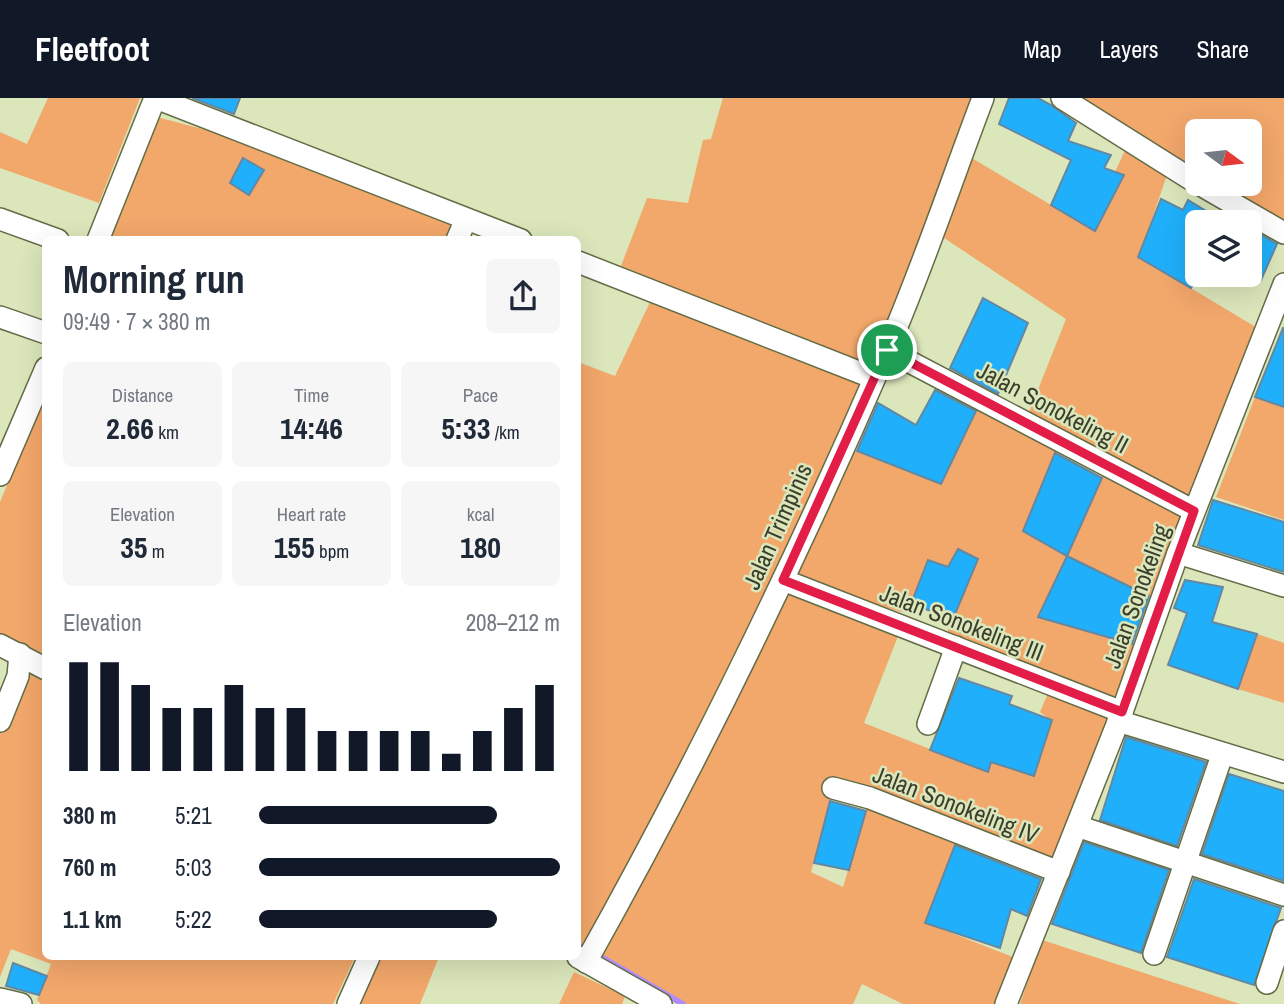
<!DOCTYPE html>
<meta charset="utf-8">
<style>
:root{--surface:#fff;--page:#f6f6f7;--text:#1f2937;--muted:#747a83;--accent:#111827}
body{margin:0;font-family:"Archivo Narrow",sans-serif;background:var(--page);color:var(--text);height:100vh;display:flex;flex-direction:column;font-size:26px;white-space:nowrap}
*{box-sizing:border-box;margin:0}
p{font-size:23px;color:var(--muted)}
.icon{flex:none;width:38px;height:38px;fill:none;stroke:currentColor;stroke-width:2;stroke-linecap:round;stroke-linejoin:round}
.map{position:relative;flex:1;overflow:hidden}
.panel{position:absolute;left:42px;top:138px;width:539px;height:724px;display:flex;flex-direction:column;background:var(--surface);border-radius:10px;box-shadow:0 7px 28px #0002}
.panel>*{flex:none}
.needle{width:46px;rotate:105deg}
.tools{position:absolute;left:1185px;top:21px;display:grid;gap:14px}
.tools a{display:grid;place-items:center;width:77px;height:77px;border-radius:10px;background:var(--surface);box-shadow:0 7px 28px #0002;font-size:35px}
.pin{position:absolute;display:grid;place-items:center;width:60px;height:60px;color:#fff;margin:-30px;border:4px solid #fff;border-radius:50%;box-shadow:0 2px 7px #0007}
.round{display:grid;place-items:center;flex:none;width:74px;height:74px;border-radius:10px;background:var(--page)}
.headline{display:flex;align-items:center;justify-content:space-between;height:119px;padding:0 21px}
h1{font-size:38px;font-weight:700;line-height:52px}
.figures{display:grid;grid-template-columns:repeat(3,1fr);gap:10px;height:119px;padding:7px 21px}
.figures div{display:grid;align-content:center;border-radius:10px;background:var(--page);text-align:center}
.figures b{font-size:30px;font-weight:700}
.figures small{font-size:19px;font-weight:400}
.figures p{font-size:19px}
.chart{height:196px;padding:14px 21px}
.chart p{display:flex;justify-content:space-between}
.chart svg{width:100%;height:126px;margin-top:7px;stroke:var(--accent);stroke-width:6}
ul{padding:0 21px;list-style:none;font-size:23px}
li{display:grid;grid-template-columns:112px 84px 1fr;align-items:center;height:52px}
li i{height:18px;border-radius:9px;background:var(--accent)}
header{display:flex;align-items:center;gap:42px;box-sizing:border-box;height:98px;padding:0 35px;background:var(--accent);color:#fff}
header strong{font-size:33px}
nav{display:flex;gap:38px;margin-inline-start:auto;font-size:24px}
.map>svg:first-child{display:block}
.green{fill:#f2a76b}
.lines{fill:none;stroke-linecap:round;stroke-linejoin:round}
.stream{stroke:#b28cf7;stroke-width:6}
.building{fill:#20affa;stroke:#6288a2;stroke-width:2}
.minor-casing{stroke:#636c46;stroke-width:24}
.minor{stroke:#fff;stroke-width:21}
.route-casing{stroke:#fff;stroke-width:14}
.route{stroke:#e11d48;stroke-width:9}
.labels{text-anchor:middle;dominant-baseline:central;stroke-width:5;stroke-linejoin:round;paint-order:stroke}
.street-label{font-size:24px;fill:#3a3f2d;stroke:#dbe6bb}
</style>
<header>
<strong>Fleetfoot</strong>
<nav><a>Map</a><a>Layers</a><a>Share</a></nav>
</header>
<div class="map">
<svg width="1284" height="906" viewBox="0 0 1284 906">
<rect width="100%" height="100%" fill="#dbe6bb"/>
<!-- green -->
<g class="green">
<polygon points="48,0 140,0 99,105 0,70 0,34 27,46"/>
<polygon points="723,0 976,0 871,269 621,168 647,100 688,105 703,42 711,41"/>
<polygon points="1070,0 1284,0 1284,126 1217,86 1250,86 1250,33 1197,33 1197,74"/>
<polygon points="153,18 229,38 456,125 449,142 103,142"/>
<polygon points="1127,48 1169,71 1139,159 1259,231 1192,402 1028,317 1066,221 944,140 970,59 1095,133 1124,77 1115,74"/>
<polygon points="651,202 863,281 776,481 585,850 578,847 578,264 615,278"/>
<polygon points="45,295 45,560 0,538 0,404"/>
<polygon points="1255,299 1284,309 1284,422 1216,399"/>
<polygon points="977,312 1057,351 1023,432 1066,457 1104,374 1185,414 1153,500 1068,458 1038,519 1135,547 1121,607 947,535 978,461 958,452 948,469 928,462 911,506 902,514 792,484 902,528 864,625 988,674 994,655 1015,658 1011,670 1033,678 1052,623 1040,614 1049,593 1112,616 1053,765 868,694 833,690 811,774 843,789 870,700 959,737 926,825 1023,863 1003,906 903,906 862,886 853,906 683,906 598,857 717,640 712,637 789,484 783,482 841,353 853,352 941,386"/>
<polygon points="1257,536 1284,545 1284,605 1238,591"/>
<polygon points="30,570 45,579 46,859 355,859 333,906 41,906 37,902 51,866 11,851 0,879 0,631"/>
<polygon points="1042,842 1240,906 1020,906"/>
<polygon points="377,859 439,859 420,906 357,906"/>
<polygon points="574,874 625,898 622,906 559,906"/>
</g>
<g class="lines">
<!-- stream -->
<g class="stream">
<polyline points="578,847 585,850 588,846"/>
<polyline points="598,857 683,906"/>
</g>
</g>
<!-- building -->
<g class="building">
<polygon points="192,0 240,0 234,16"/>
<polygon points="1009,0 1038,0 1051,7 1076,25 1068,43 1111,57 1104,70 1124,77 1095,133 1051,107 1071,62 999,26"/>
<polygon points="243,60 264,72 249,97 230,85"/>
<polygon points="1161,101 1183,112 1188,102 1224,124 1197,124 1197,179 1191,190 1138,159"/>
<polygon points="1250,130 1277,146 1261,182 1250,175"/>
<polygon points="983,200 1028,225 998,296 950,270"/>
<polygon points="1283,230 1284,230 1284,309 1255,299"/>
<polygon points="935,292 976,313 941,386 857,353 878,305 916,327"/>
<polygon points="1055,355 1102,380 1067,458 1023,433"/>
<polygon points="1213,402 1284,424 1284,474 1198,447"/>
<polygon points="958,451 978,461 953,521 911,506 928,462 948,469"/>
<polygon points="1067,458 1149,498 1132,546 1038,519"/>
<polygon points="1185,482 1223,489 1212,524 1257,536 1238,591 1168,567 1187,515 1174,510"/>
<polygon points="959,580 1012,598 1009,606 1052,622 1034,678 991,664 988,674 930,652"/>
<polygon points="1126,639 1206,664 1177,748 1100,722"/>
<polygon points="1229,676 1284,693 1284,783 1202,756"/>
<polygon points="830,703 866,713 849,772 814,765"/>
<polygon points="1084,744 1169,772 1141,855 1052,826"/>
<polygon points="955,747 1041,781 1027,818 1011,811 1000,850 925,825"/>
<polygon points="1194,781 1281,810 1254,887 1167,859"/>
<polygon points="13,865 47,878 39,897 6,888"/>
</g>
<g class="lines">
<!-- minor casing -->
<g class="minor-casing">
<g id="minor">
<polyline points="156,0 521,142"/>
<polyline points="1062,0 1197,85"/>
<polyline points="1199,86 1284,135"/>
<polyline points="0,121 58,142"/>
<polyline points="98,142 155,0"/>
<polyline points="457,142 466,121"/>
<polyline points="578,164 874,280"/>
<polyline points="0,219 46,235"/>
<polyline points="887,252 1194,413"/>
<polyline points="0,377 46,270"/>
<polyline points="1178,455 1284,488"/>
<polyline points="783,482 1122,614"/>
<polyline points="0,547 46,571"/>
<polyline points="0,623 18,578 20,556"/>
<polyline points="1118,623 1284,674"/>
<polyline points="928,626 956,549"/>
<polyline points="833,690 870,700 1059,774"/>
<polyline points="1077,728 1284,797"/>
<polyline points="1154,856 1219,666"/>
<polyline points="578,859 661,906"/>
<path d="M586,864C697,666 797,460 887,252C923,169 951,84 983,0"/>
<polyline points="1267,885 1284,833"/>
<polyline points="0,901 21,906"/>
<polyline points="348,906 369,859"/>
<polyline points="1006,906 1122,614 1178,455 1284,186"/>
</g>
</g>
<!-- minor -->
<use href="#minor" class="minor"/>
</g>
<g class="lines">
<!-- route casing -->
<g class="route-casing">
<polygon id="route" points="887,252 1194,413 1122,614 783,482"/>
</g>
<!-- route -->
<use href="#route" class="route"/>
</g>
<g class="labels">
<!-- street labels -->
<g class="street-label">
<text transform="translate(1053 309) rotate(28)">Jalan Sonokeling II</text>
<text transform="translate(777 428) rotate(-66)">Jalan Trimpinis</text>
<text transform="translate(1136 498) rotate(-70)">Jalan Sonokeling</text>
<text transform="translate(962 524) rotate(21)">Jalan Sonokeling III</text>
<text transform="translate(956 706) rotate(21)">Jalan Sonokeling IV</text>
</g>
</g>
</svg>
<div class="tools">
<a><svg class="needle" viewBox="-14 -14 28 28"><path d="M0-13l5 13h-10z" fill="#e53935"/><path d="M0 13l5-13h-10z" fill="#747a83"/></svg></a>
<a><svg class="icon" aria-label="layers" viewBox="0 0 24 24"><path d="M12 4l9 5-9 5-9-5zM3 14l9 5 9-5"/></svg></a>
</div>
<div class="pin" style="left:887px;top:252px;background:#1e9e55"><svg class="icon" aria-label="arrive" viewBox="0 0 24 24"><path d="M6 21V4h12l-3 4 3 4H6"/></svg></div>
<section class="panel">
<div class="headline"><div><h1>Morning run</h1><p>09:49 · 7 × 380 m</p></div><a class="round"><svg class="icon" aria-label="share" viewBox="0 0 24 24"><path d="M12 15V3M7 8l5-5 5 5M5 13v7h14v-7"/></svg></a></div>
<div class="figures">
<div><p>Distance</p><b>2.66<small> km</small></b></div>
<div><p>Time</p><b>14:46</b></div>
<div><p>Pace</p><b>5:33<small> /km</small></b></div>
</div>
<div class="figures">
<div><p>Elevation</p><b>35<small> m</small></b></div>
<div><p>Heart rate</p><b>155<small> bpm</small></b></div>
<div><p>kcal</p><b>180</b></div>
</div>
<div class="chart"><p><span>Elevation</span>208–212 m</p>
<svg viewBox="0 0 160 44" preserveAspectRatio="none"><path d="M5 44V6M15 44V6M25 44V14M35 44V22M45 44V22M55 44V14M65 44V22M75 44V22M85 44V30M95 44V30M105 44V30M115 44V30M125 44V38M135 44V30M145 44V22M155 44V14"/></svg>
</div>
<ul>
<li><b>380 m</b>5:21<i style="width:79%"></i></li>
<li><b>760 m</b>5:03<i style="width:100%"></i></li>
<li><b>1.1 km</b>5:22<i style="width:79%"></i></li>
</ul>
</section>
</div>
